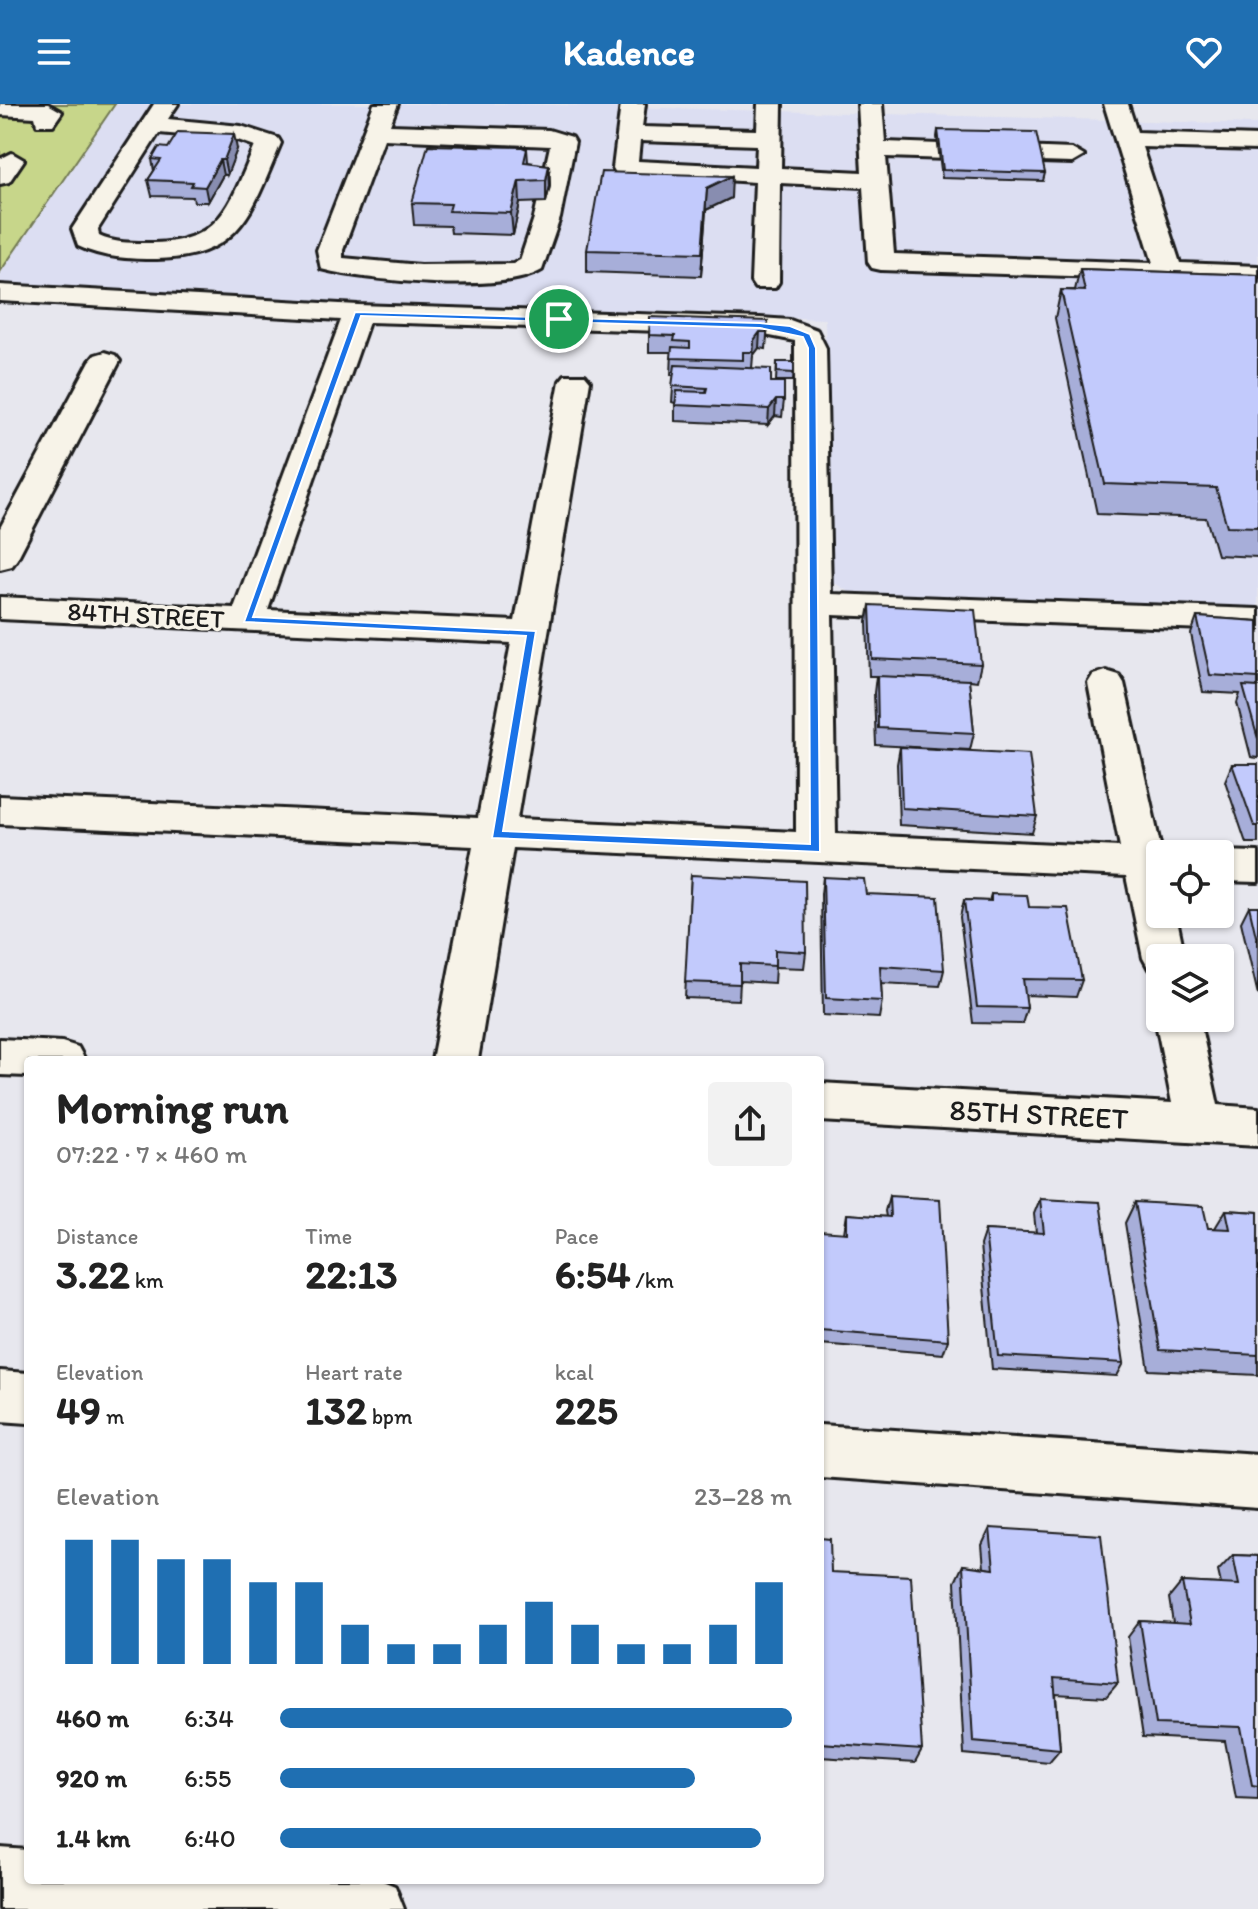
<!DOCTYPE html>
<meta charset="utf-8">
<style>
:root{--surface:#fff;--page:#f2f2f2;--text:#222;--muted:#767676;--accent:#1f6fb2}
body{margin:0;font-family:Itim,sans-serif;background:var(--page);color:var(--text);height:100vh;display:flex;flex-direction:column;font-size:30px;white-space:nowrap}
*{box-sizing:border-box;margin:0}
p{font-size:26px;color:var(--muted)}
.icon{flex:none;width:44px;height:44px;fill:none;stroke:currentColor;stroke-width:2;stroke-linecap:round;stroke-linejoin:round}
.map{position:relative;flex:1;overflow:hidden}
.drawer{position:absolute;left:24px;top:952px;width:800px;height:828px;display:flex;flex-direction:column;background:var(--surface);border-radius:8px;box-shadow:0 2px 6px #0004}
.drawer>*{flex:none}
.fabs{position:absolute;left:1146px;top:736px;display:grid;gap:16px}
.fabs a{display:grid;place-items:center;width:88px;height:88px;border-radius:8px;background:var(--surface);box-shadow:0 2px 6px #0004;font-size:40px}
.pin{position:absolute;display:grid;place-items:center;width:68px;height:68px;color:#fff;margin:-34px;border:4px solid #fff;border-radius:50%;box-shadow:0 2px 8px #0007}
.round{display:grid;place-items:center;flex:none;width:84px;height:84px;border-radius:8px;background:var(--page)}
.head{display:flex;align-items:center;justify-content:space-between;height:136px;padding:0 32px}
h1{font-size:44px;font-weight:700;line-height:60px}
.figures{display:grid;grid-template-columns:repeat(3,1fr);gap:12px;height:136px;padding:8px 32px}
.figures div{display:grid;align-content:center}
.figures b{font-size:40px;font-weight:700}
.figures small{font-size:22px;font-weight:400}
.figures p{font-size:22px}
.chart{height:224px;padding:16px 32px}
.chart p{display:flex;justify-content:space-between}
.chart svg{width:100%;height:144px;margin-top:8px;stroke:var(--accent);stroke-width:6}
ul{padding:0 32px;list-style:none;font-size:26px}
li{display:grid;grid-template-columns:128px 96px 1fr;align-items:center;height:60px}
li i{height:20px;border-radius:10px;background:var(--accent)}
header{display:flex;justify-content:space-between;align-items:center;height:104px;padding:0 32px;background:var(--accent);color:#fff;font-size:36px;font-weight:700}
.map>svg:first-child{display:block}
.built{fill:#dcdef2}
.green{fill:#c7d68a;stroke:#727953;stroke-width:2}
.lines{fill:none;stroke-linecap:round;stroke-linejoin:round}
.minor-casing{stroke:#1c1c1c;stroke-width:6}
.minor{fill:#f7f3e8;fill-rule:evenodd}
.wall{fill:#a7aed9;stroke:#1c1c1c;stroke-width:2}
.shaded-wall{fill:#888db0;stroke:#1c1c1c;stroke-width:2}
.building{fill:#c2cafc;stroke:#1c1c1c;stroke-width:2}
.route{fill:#1a73e8;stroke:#fff;stroke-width:2;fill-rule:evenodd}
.labels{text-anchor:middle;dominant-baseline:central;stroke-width:7;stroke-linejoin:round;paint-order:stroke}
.far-street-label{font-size:26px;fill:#1c1c1c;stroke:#f7f3e8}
.street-label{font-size:30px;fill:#1c1c1c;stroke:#f7f3e8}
</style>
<header><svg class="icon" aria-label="menu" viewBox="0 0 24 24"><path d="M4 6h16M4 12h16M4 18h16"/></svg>Kadence<svg class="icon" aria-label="heart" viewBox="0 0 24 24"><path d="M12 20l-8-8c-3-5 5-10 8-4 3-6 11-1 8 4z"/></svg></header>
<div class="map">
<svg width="1258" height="1805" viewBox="0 0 1258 1805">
<rect width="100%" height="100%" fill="#e7e7ee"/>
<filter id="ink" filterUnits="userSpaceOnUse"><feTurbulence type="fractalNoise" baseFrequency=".0125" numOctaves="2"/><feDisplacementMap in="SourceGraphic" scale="16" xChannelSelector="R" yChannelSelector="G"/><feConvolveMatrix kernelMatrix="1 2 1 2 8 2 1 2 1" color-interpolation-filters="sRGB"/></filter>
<g filter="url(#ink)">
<!-- built -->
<polygon class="built" points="115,0 516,0 1258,20 1258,505 849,488 830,476 825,215 0,186 0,168"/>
<!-- green -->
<polygon class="green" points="0,0 115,0 0,168"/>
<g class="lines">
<!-- minor casing -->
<g class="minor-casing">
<g id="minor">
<polygon points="0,0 48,0 62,8 53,21 37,21 35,13 0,11"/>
<path d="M154,0H178L168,15L241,22L278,34L281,39C252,107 242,153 157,155C130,155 102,154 78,142L72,125ZM159,29L238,36L255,42C230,98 224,137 154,139C136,139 116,140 99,132L98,125Z"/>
<path d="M374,0H398L390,21L549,26L572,33L575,38L560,114L542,166C503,190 366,177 321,165L317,146ZM384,35L550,42L534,114L520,156L513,160L420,161L343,154V146Z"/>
<path d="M621,0H645L642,23L757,26L758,0H782L781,64L862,68L858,0H882L885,38L1072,45L1084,52L1072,59L886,53L894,150L1153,159L1104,0H1128L1137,28L1258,32V46L1142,43L1180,159L1258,162V178L881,166L872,164L868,158L863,83L780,79L779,178L775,184H755L751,178L755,78L616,69L613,64ZM640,37L757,41L756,63L638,57Z"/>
<polygon points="12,49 24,56 9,78 0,80 0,55"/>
<path d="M0,181L358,201L760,214L790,216L817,226L826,244L831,490L1258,505V527L832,511L836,730L1120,743L1088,579L1093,571L1106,567L1119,571L1124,579L1161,745L1175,750H1160V810H1176L1185,854H1160V869L1149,865L1143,854L1126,772L513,744L478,956H432L473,742L0,720V692L478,714L511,539L0,515V493L234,504L341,216L0,197ZM369,218L760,230L795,237L796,728L517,715L590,277L585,271H565L560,277L515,517L268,506Z"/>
<polygon points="105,248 115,251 120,257 17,455 12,462 0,465 0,424 90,257 95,251"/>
<polygon points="1220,747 1258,748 1258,778 1220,777 1220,750 1211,750"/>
<polygon points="1160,904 1160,914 1199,914 1218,1001 1258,1004 1258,1042 820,1017 820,979 1172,999 1155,914"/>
<polygon points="0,935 62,938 78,943 85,956 28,956 28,972 0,971"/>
<polygon points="0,1267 28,1269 28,1319 0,1317"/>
<polygon points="820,1321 1258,1350 1258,1404 820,1373"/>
<polygon points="0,1744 28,1746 28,1776 380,1776 395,1782 404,1805 0,1805"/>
</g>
</g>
<!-- minor -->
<use href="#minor" class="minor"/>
</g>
<!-- wall -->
<g class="wall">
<polygon points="938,26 1045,69 1043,77 942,74 937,33"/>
<polygon points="237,45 227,71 223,71 208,98 194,98 193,93 152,92 148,76 154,67 152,55"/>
<polygon points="527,45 528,58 549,61 550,82 546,98 520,99 513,131 451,129 450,122 414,121 412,99"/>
<polygon points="731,94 706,106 701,172 587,168 587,146"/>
<polygon points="1080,165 1258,171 1258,453 1217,451 1206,414 1097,410 1055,214 1061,186 1075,186"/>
<polygon points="768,217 766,245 759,244 753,252 752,264 771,278 784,296 782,313 775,312 768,321 675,317 675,299 672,298 674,271 671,271 672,248 649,248 649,231"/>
<polygon points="777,258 794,258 793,277 776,277"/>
<polygon points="870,501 981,560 977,577 969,576 974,629 970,646 876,641 874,589 876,572 869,572 867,518"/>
<polygon points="1197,513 1258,517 1258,654 1251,653 1237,599 1240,590 1203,588 1191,530"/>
<polygon points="900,643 1037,712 1032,729 899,721 897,660"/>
<polygon points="1232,660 1258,660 1258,739 1246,739 1225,677"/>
<polygon points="691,771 806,848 804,864 775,863 774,879 740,877 739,896 685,894"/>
<polygon points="823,773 866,790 944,866 940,882 881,879 882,897 879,914 823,911 821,790"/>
<polygon points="991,790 1029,803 1082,876 1076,893 1025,891 1027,904 1022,920 973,919 960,813 964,796 989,797"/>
<polygon points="1249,802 1258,802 1258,891 1241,818"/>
<polygon points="889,1092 948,1236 943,1250 820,1240 820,1130 844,1129 847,1110 886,1113 885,1107"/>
<polygon points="1040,1095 1124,1259 1117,1272 992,1265 980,1141 985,1126 1036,1129 1034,1110"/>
<polygon points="1135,1098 1208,1124 1215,1124 1226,1106 1258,1108 1258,1271 1149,1266 1125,1119"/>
<polygon points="990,1424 1118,1579 1106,1593 1056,1590 1060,1645 1049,1658 964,1650 955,1478 963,1461 984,1464 982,1441"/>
<polygon points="820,1434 831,1468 922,1646 915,1659 820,1653"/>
<polygon points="1233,1451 1258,1452 1258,1695 1236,1694 1225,1637 1143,1633 1128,1533 1140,1517 1173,1519 1169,1494 1182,1478 1221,1480 1218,1467"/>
</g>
<!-- shaded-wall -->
<g class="shaded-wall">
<polygon points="234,30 237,45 227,71 224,56"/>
<polygon points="220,56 223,71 208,98 205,83"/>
<polygon points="549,61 550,82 546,98 546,76"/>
<polygon points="732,72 731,94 706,106 701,172 707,84"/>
<polygon points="519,77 520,99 513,131 511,109"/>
<polygon points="760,228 759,244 753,252 754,236"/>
<polygon points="776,296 775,312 768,321 769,305"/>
</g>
<!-- building -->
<g class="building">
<polygon points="938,26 1036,28 1045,69 943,66"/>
<polygon points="178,28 234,30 224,56 220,56 205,83 191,82 193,78 148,76 161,56 152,55 159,43 168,44"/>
<polygon points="428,41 522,43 527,45 524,58 549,61 546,76 519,77 511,109 449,107 451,100 412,99"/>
<polygon points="601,68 732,72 707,84 702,149 587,146"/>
<polygon points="1080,165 1258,171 1258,423 1227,422 1216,384 1105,380 1061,186 1085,187"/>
<polygon points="650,213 768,217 768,228 760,228 754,236 753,248 743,248 743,256 671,254 672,243 690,244 690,238 674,237 675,232 649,231"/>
<polygon points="777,258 794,258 794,269 777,268"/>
<polygon points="675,261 771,265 771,278 784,278 784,296 776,296 769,305 675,301 677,287 706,288 707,284 672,282"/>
<polygon points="870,501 975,506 981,560 872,555"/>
<polygon points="1197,513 1258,517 1258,574 1210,571"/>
<polygon points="877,572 969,576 974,629 878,624"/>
<polygon points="1243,582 1258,583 1258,635"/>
<polygon points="900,643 1029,650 1037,712 902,704"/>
<polygon points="1232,660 1258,660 1258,722 1254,722"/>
<polygon points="691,771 805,777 806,848 775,846 775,862 740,860 740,880 685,878"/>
<polygon points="823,773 864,775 866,790 938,793 944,866 880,862 882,897 826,894"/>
<polygon points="991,790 1027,791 1029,803 1068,804 1082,876 1023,875 1027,904 977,903 964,796 991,797"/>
<polygon points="1249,802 1258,802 1258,841"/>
<polygon points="889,1092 940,1095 948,1236 820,1226 820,1127 847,1129 847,1110 890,1113"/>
<polygon points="1040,1095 1100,1098 1124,1259 998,1252 985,1126 1044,1129"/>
<polygon points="1135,1098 1203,1102 1208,1124 1230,1125 1226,1106 1258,1108 1258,1251 1160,1246"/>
<polygon points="990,1424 1101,1431 1118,1579 1054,1574 1060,1645 973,1637 963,1461 994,1465"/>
<polygon points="820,1434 830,1435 831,1468 911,1472 922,1646 820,1639"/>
<polygon points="1233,1451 1258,1452 1258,1682 1252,1681 1241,1623 1156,1620 1140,1517 1190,1520 1182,1478 1239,1481"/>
</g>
</g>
<!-- route -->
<path class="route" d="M355,208L760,219L790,222L810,230L816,244L820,748L492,734L526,532L244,518ZM361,212L760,224L803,233L808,244L810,740L503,727L536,527L253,513Z"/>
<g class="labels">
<!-- far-street labels -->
<g class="far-street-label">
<text transform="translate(146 511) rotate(3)">84TH STREET</text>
</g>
<!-- street labels -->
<g class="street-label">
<text transform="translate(1039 1010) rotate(3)">85TH STREET</text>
</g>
</g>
</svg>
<div class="fabs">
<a><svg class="icon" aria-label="locate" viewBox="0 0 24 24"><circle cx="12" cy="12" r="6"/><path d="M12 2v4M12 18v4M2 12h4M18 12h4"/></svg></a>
<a><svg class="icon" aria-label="layers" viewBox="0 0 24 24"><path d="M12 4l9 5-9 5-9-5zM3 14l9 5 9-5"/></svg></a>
</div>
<div class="pin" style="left:559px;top:215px;background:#1e9e55"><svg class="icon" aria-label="arrive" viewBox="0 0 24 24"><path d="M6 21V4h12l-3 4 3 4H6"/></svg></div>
<section class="drawer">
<div class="head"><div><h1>Morning run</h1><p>07:22 · 7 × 460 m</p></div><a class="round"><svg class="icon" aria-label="share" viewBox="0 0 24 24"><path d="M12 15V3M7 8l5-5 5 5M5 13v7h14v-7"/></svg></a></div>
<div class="figures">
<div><p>Distance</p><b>3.22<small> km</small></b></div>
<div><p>Time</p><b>22:13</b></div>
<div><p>Pace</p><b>6:54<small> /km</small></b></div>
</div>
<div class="figures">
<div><p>Elevation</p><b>49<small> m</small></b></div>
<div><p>Heart rate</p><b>132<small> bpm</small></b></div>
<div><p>kcal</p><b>225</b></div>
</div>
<div class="chart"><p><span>Elevation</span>23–28 m</p>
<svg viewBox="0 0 160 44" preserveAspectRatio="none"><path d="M5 44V6M15 44V6M25 44V12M35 44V12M45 44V19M55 44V19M65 44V32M75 44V38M85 44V38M95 44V32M105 44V25M115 44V32M125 44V38M135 44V38M145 44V32M155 44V19"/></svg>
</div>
<ul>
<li><b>460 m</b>6:34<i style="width:100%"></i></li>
<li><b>920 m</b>6:55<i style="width:81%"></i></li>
<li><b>1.4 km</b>6:40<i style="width:94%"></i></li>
</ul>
</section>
</div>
